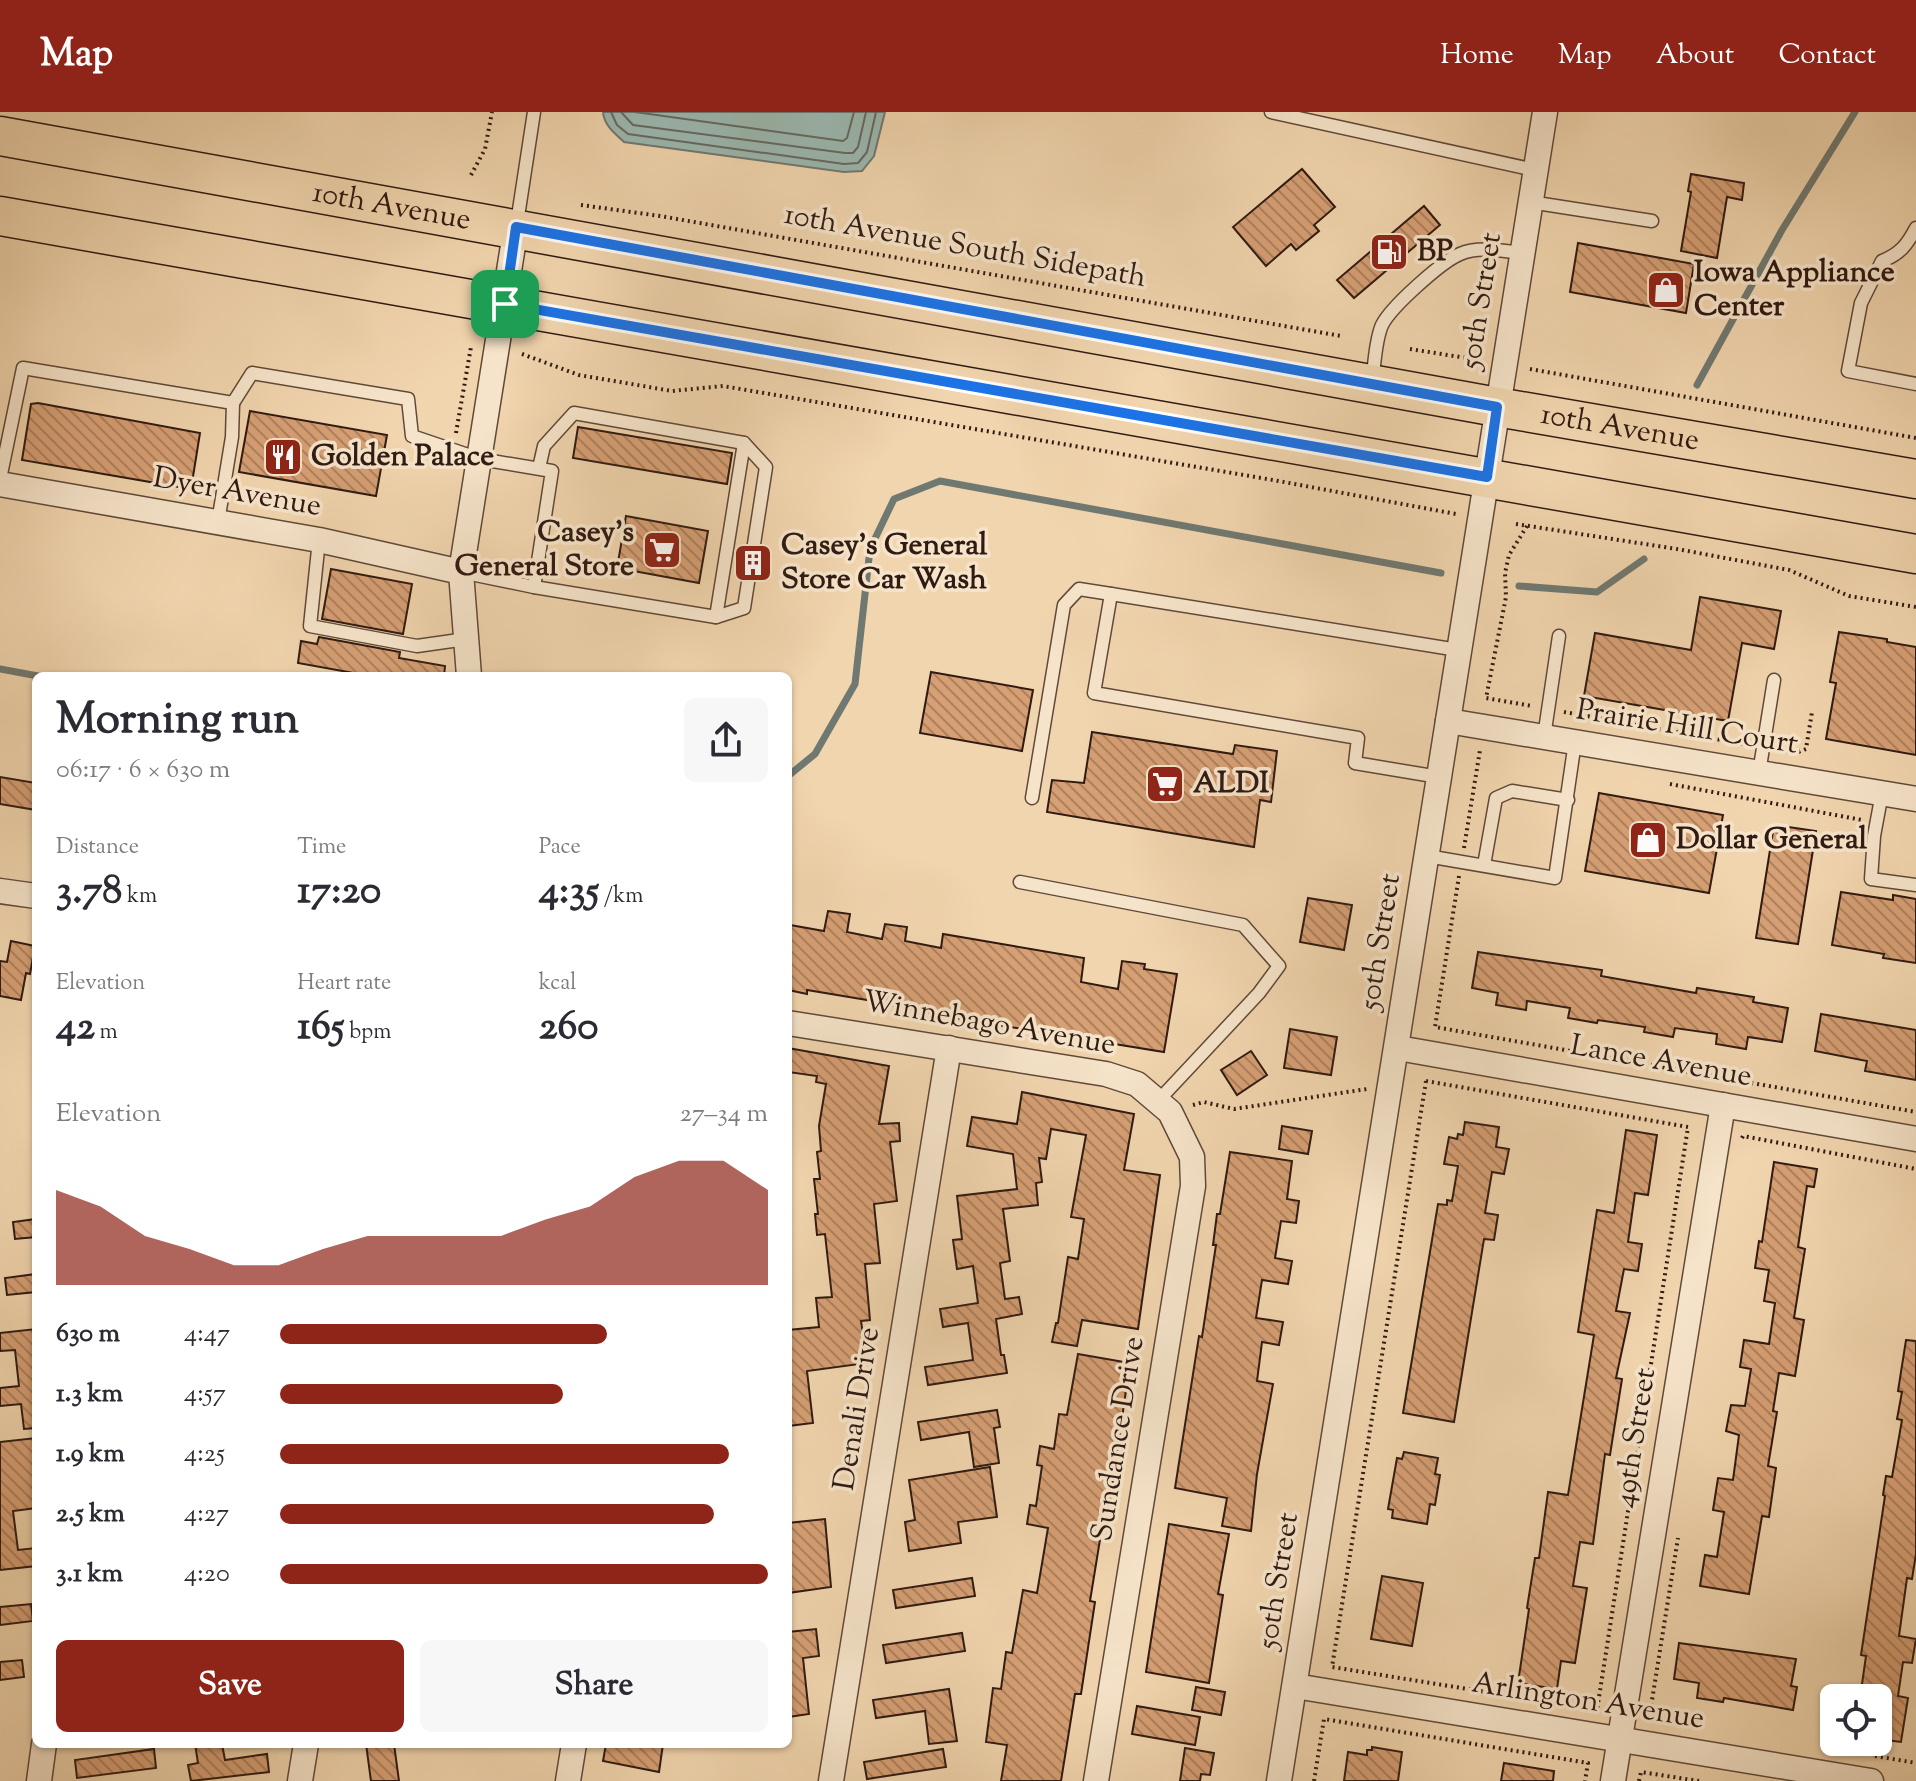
<!DOCTYPE html>
<meta charset="utf-8">
<style>
:root{--surface:#fff;--page:#f7f7f7;--text:#2b2b33;--muted:#7c7c81;--accent:#8f2418}
body{margin:0;font-family:"Sorts Mill Goudy",serif;background:var(--page);color:var(--text);height:100vh;display:flex;flex-direction:column;font-size:30px;white-space:nowrap}
*{box-sizing:border-box;margin:0}
p{font-size:26px;color:var(--muted)}
.icon{flex:none;width:44px;height:44px;fill:none;stroke:currentColor;stroke-width:2;stroke-linecap:round;stroke-linejoin:round}
.map{position:relative;flex:1;overflow:hidden}
.side{position:absolute;left:32px;top:560px;width:760px;height:1076px;display:flex;flex-direction:column;background:var(--surface);border-radius:12px;box-shadow:0 2px 6px #0004}
.side>*{flex:none}
.fabs{position:absolute;left:1820px;top:1572px;display:grid;gap:16px}
.fabs a{display:grid;place-items:center;width:72px;height:72px;border-radius:12px;background:var(--surface);box-shadow:0 2px 6px #0004;font-size:40px}
.pin{position:absolute;display:grid;place-items:center;width:68px;height:68px;color:#fff;margin:-34px;border-radius:16px;box-shadow:0 4px 12px #0006}
.round{display:grid;place-items:center;flex:none;width:84px;height:84px;border-radius:12px;background:var(--page)}
.overview{display:flex;align-items:center;justify-content:space-between;height:136px;padding:0 24px}
h1{font-size:44px;font-weight:700;line-height:60px}
.figures{display:grid;grid-template-columns:repeat(3,1fr);gap:12px;height:136px;padding:8px 24px}
.figures div{display:grid;align-content:center}
.figures b{font-size:40px;font-weight:700}
.figures small{font-size:22px;font-weight:400}
.figures p{font-size:22px}
.chart{height:224px;padding:16px 24px}
.chart p{display:flex;justify-content:space-between}
.chart svg{width:100%;height:144px;margin-top:8px;fill:var(--accent);opacity:.7}
.cta{display:flex;gap:16px;margin-top:auto;padding:16px 24px}
.cta a{flex:1;height:92px;border-radius:12px;background:var(--accent);color:#fff;font-size:32px;font-weight:700;line-height:92px;text-align:center}
.cta a+a{background:var(--page);color:var(--text)}
ul{padding:0 24px;list-style:none;font-size:26px}
li{display:grid;grid-template-columns:128px 96px 1fr;align-items:center;height:60px}
li i{height:20px;border-radius:10px;background:var(--accent)}
header{display:flex;align-items:center;gap:48px;box-sizing:border-box;height:112px;padding:0 40px;background:var(--accent);color:#fff}
header strong{font-size:38px}
nav{display:flex;gap:44px;margin-inline-start:auto;font-size:28px}
.map>svg:first-child{display:block}
.water{fill:#9bb8b0;stroke:#707971;stroke-width:2}
.lines{fill:none;stroke-linecap:round;stroke-linejoin:round}
.shore{stroke:#666961;stroke-width:2}
.stream{stroke:#707971;stroke-width:7}
.building{fill:url(#building-back-hatch);stroke:#301a12;stroke-width:2}
.lane-casing{stroke:#604939;stroke-width:15}
.street-casing{stroke:#604939;stroke-width:27}
.primary-casing{stroke:#301a12;stroke-width:41}
.path{stroke:#301a12;stroke-width:4;stroke-dasharray:2 4;stroke-linecap:butt}
.lane{stroke:#f6e4ca;stroke-width:12}
.street{stroke:#f6e4ca;stroke-width:24}
.primary{stroke:#f1d5ae;stroke-width:38}
.route-casing{stroke:#fff;stroke-width:16}
.route{stroke:#1a73e8;stroke-width:10}
.labels{text-anchor:middle;dominant-baseline:central;stroke-width:7;stroke-linejoin:round;paint-order:stroke}
.street-label{font-size:30px;fill:#301a12;stroke:#f6e4ca}
.poi-label{font-size:30px;font-weight:bold;fill:#301a12;stroke:#f6e4ca;text-anchor:start}
</style>
<header>
<strong>Map</strong>
<nav><a>Home</a><a>Map</a><a>About</a><a>Contact</a></nav>
</header>
<div class="map">
<svg width="1916" height="1669" viewBox="0 0 1916 1669">
<defs>
<pattern id="building-back-hatch" width="6" height="6" patternUnits="userSpaceOnUse" patternTransform="scale(2)"><rect width="6" height="6" fill="#d69f74"/><path d="M-1 5l2 2M0 0l6 6M5-1l2 2" fill="none" stroke="#ae815e"/></pattern>
</defs>
<rect width="100%" height="100%" fill="#f1d5ae"/>
<filter id="stains"><feTurbulence type="fractalNoise" baseFrequency=".0025" numOctaves="4"/><feColorMatrix values="0 0 0 0 .2 0 0 0 0 .09 0 0 0 0 .02 0 0 0 .5 -.17"/></filter>
<radialGradient id="worn" r=".72"><stop offset=".6" stop-color="#630" stop-opacity="0"/><stop offset="1" stop-color="#630" stop-opacity=".3"/></radialGradient>
<!-- water -->
<path class="water" d="M603,0H885L874,44L862,59L844,60L624,30C614,21 604,13 603,0Z"/>
<g class="lines">
<!-- shore -->
<g class="shore">
<polyline points="611,0 617,13 628,22 844,52 858,51 867,40 876,0"/>
<polyline points="621,0 633,13 845,41 853,41 858,35 866,0"/>
<polyline points="635,0 843,29 847,26 854,0"/>
</g>
<!-- stream -->
<g class="stream">
<polyline points="1697,273 1782,118 1855,0"/>
<polyline points="1519,474 1597,480 1644,447"/>
<polyline points="0,557 38,564"/>
<polyline points="788,664 815,642 855,572 870,437 894,387 940,369 1441,461"/>
</g>
</g>
<!-- building -->
<g class="building">
<polygon points="1302,57 1335,95 1314,113 1319,119 1296,138 1291,132 1266,154 1233,115"/>
<polygon points="1691,62 1744,71 1742,88 1727,85 1717,146 1681,139 1691,80 1688,79"/>
<polygon points="1424,94 1440,113 1354,186 1337,168"/>
<polygon points="1578,131 1694,152 1686,201 1570,180"/>
<polygon points="38,291 200,321 191,377 22,348 31,292"/>
<polygon points="250,299 387,323 376,384 239,360"/>
<polygon points="578,315 732,341 727,372 573,346"/>
<polygon points="626,404 708,419 699,471 617,456"/>
<polygon points="331,457 412,472 403,522 322,507"/>
<polygon points="1700,485 1781,499 1774,537 1742,531 1728,609 1584,584 1595,521 1691,538"/>
<polygon points="1839,520 1887,527 1887,530 1916,535 1916,643 1826,627 1836,571 1830,570"/>
<polygon points="319,525 400,540 399,546 445,554 444,564 370,564 298,551 301,529 317,532"/>
<polygon points="931,560 1033,578 1022,639 920,621"/>
<polygon points="1092,620 1233,642 1235,633 1277,639 1271,690 1260,688 1254,735 1047,700 1052,668 1084,671"/>
<polygon points="0,665 36,671 36,698 0,692"/>
<polygon points="1599,681 1723,703 1709,781 1585,759"/>
<polygon points="1774,713 1816,719 1798,832 1756,826"/>
<polygon points="1841,780 1893,788 1893,783 1916,787 1916,851 1883,846 1884,842 1832,833"/>
<polygon points="1308,786 1352,793 1344,838 1300,830"/>
<polygon points="828,799 850,802 847,820 882,827 885,812 907,815 905,829 941,836 943,822 1084,846 1081,870 1118,877 1122,849 1145,852 1144,857 1177,862 1164,940 955,906 867,888 807,878 807,882 788,878 790,813 824,819"/>
<polygon points="11,829 35,834 30,862 26,861 21,888 0,884 0,849 7,850"/>
<polygon points="1478,840 1602,858 1601,864 1696,881 1697,876 1754,885 1753,890 1788,896 1782,930 1748,925 1746,937 1716,932 1717,922 1675,916 1673,925 1644,920 1645,915 1598,908 1597,911 1568,906 1570,896 1527,889 1526,898 1496,893 1498,881 1472,876"/>
<polygon points="1821,902 1916,918 1916,968 1865,959 1867,949 1815,939"/>
<polygon points="1290,917 1337,925 1331,963 1284,956"/>
<polygon points="788,936 889,954 879,1012 899,1011 900,1029 890,1030 897,1089 874,1092 880,1151 865,1152 870,1208 861,1209 867,1251 807,1259 813,1311 788,1314 788,1218 819,1215 816,1186 832,1185 825,1122 817,1123 815,1102 818,1102 814,1067 820,1067 817,1040 821,1039 819,1014 826,972 816,970 817,964 788,960"/>
<polygon points="1251,939 1267,963 1237,983 1221,958"/>
<polygon points="1022,980 1134,1002 1124,1058 1160,1063 1138,1217 1082,1208 1077,1234 1052,1230 1056,1211 1058,1211 1068,1145 1078,1147 1084,1107 1071,1105 1086,1023 1051,1017 1046,1047 1039,1046 1042,1070 1036,1071 1038,1093 1003,1097 1010,1149 1000,1151 1005,1187 1019,1185 1022,1202 996,1207 1001,1243 1004,1243 1007,1261 928,1273 925,1255 973,1248 968,1211 943,1215 940,1197 978,1191 973,1154 957,1157 953,1128 962,1127 957,1084 1017,1077 1013,1042 967,1034 972,1005 1017,1012"/>
<polygon points="1465,1010 1499,1015 1496,1035 1509,1037 1504,1062 1492,1060 1485,1101 1498,1103 1494,1128 1484,1127 1454,1310 1403,1301 1438,1092 1447,1093 1447,1088 1452,1089 1458,1054 1444,1052 1449,1025 1457,1027 1458,1022 1463,1023"/>
<polygon points="1282,1014 1312,1019 1308,1042 1279,1037"/>
<polygon points="1626,1018 1657,1023 1648,1083 1635,1081 1628,1130 1642,1132 1638,1159 1624,1157 1616,1199 1630,1201 1616,1266 1622,1267 1610,1343 1605,1342 1593,1432 1580,1430 1573,1474 1587,1476 1575,1551 1561,1549 1557,1577 1518,1571 1529,1497 1527,1496 1535,1446 1539,1446 1548,1380 1568,1383 1594,1223 1578,1220 1597,1098 1614,1101"/>
<polygon points="1230,1040 1292,1049 1287,1087 1299,1089 1296,1111 1281,1109 1275,1146 1292,1149 1288,1172 1262,1168 1256,1206 1283,1210 1279,1233 1262,1230 1257,1269 1273,1272 1257,1362 1251,1419 1222,1414 1227,1386 1175,1376 1199,1224 1202,1225 1216,1133 1213,1133 1217,1102 1220,1102"/>
<polygon points="1774,1050 1817,1057 1814,1075 1807,1074 1798,1135 1805,1137 1794,1206 1804,1208 1795,1264 1779,1261 1773,1299 1777,1300 1768,1354 1776,1356 1769,1405 1762,1404 1749,1482 1700,1474 1705,1443 1717,1445 1724,1400 1713,1398 1718,1366 1733,1368 1739,1323 1726,1319 1731,1293 1745,1294 1751,1257 1740,1255 1744,1228 1769,1232 1775,1191 1764,1189 1769,1158 1755,1156 1759,1129 1762,1130"/>
<polygon points="36,1107 36,1125 15,1127 13,1110"/>
<polygon points="36,1162 36,1180 7,1183 5,1166"/>
<polygon points="36,1217 36,1316 24,1317 21,1292 0,1294 0,1276 19,1274 15,1238 0,1239 0,1221"/>
<polygon points="1906,1228 1916,1229 1916,1442 1912,1467 1907,1466 1899,1524 1916,1527 1912,1551 1903,1550 1898,1584 1908,1586 1901,1630 1878,1627 1878,1586 1860,1586 1866,1544 1861,1543 1885,1384 1883,1383 1886,1364 1892,1365 1902,1308 1897,1307 1902,1280 1898,1279"/>
<polygon points="1078,1242 1130,1251 1108,1403 1104,1403 1090,1489 1095,1490 1081,1582 1075,1582 1061,1669 1001,1669 1007,1633 986,1630 993,1576 1001,1577 1006,1540 1012,1541 1023,1478 1037,1481 1048,1416 1027,1412 1030,1393 1036,1394 1042,1354 1037,1353 1040,1334 1054,1337 1059,1302 1067,1303"/>
<polygon points="997,1298 1000,1315 994,1316 999,1351 974,1355 969,1320 921,1328 918,1310"/>
<polygon points="36,1326 36,1396 13,1399 18,1438 36,1436 36,1454 0,1458 0,1330"/>
<polygon points="1404,1340 1438,1346 1435,1362 1440,1363 1435,1393 1430,1392 1427,1412 1392,1406 1393,1398 1388,1397 1397,1346 1402,1347"/>
<polygon points="990,1355 997,1405 958,1410 961,1431 909,1439 905,1410 915,1408 909,1368"/>
<polygon points="825,1407 831,1475 788,1481 788,1411"/>
<polygon points="1169,1412 1229,1422 1218,1482 1223,1483 1209,1571 1146,1560"/>
<polygon points="1382,1464 1423,1471 1412,1534 1371,1527"/>
<polygon points="972,1466 975,1484 896,1496 893,1478"/>
<polygon points="31,1492 33,1509 0,1513 0,1495"/>
<polygon points="816,1517 819,1544 803,1546 809,1602 788,1605 788,1520"/>
<polygon points="962,1521 965,1539 886,1551 883,1533"/>
<polygon points="1679,1531 1796,1547 1791,1574 1797,1575 1793,1598 1724,1586 1723,1590 1697,1586 1699,1571 1674,1567"/>
<polygon points="22,1548 24,1565 0,1568 0,1550"/>
<polygon points="1196,1575 1225,1580 1221,1603 1192,1598"/>
<polygon points="949,1577 957,1629 929,1632 925,1599 876,1606 873,1588"/>
<polygon points="1137,1594 1200,1605 1195,1633 1132,1622"/>
<polygon points="195,1632 222,1632 225,1648 267,1642 269,1660 191,1669 188,1653 198,1651"/>
<polygon points="366,1632 394,1632 399,1669 371,1669"/>
<polygon points="606,1632 663,1632 659,1660 603,1649"/>
<polygon points="1372,1635 1402,1640 1398,1669 1344,1669 1348,1640 1367,1643 1367,1638 1372,1638"/>
<polygon points="1185,1636 1214,1641 1210,1663 1201,1662 1200,1669 1180,1669"/>
<polygon points="154,1637 156,1656 77,1666 75,1648"/>
<polygon points="943,1637 946,1655 867,1667 864,1650"/>
<polygon points="1504,1651 1554,1659 1553,1669 1501,1669"/>
</g>
<g class="lines">
<!-- lane casing -->
<g class="lane-casing">
<g id="lane">
<polyline points="1271,0 1535,58"/>
<polyline points="1530,90 1652,109"/>
<polyline points="517,111 534,0"/>
<path d="M1916,116C1907,133 1900,142 1882,149L1861,191L1848,259L1916,272"/>
<path d="M1372,269C1375,251 1375,229 1382,213C1391,195 1441,150 1460,142C1478,134 1502,139 1522,141"/>
<polyline points="0,367 23,256 233,291 252,261 408,287 412,324 480,347 552,359 534,475 461,460"/>
<polyline points="218,410 232,325 233,291"/>
<polyline points="319,428 310,514 417,534 466,527"/>
<polyline points="534,475 716,505 744,331 574,301 544,334 539,356"/>
<polyline points="716,505 744,496 766,355 744,331"/>
<polyline points="1544,625 1559,524"/>
<polyline points="1759,661 1774,568"/>
<polyline points="1439,665 1355,651 1358,626 1094,581 1111,482 1458,538"/>
<polyline points="1882,681 1874,724 1871,767 1916,773"/>
<polyline points="1032,686 1064,493 1079,477 1111,482"/>
<polyline points="1427,744 1555,766 1575,630"/>
<polyline points="1484,753 1496,686 1512,679 1568,688"/>
<polyline points="1020,770 1243,813 1279,854 1259,881 1157,990"/>
</g>
</g>
<!-- street casing -->
<g class="street-casing">
<g id="street">
<polyline points="0,372 319,428 461,460"/>
<polyline points="469,564 461,460 516,115"/>
<polyline points="1448,609 1916,687"/>
<polyline points="0,779 36,784"/>
<polyline points="788,911 1106,962 1137,972 1170,1000 1192,1045 1193,1074 1096,1669"/>
<polyline points="1398,936 1916,1027"/>
<polyline points="1295,1574 1871,1669"/>
<polyline points="39,1669 44,1632"/>
<polyline points="300,1669 306,1632"/>
<polyline points="568,1669 574,1632"/>
<polyline points="831,1669 949,936"/>
<polyline points="1279,1669 1545,0"/>
<polyline points="1613,1669 1723,993"/>
</g>
</g>
<!-- primary casing -->
<g class="primary-casing">
<g id="primary">
<path id="s1" d="M0,24L1497,295L1916,367"/>
<polyline points="0,104 1916,442"/>
</g>
</g>
<!-- path -->
<g class="path">
<polyline points="471,63 485,37 492,0"/>
<polyline points="581,93 660,104 1341,224"/>
<polyline points="1410,237 1479,248"/>
<polyline points="522,242 579,263 672,279 723,274 1273,368 1456,402"/>
<polyline points="1530,257 1916,326"/>
<polyline points="456,321 471,235"/>
<polyline points="1516,412 1677,437 1789,458 1849,484 1916,495"/>
<polyline points="1527,414 1509,443 1505,461 1506,485 1486,586 1532,594"/>
<polyline points="1564,600 1749,633"/>
<polyline points="1781,638 1796,641 1806,637 1812,600"/>
<polyline points="1670,672 1862,708"/>
<polyline points="1464,736 1480,638"/>
<polyline points="1459,764 1435,915 1916,1000"/>
<polygon points="1426,969 1688,1015 1597,1598 1332,1555"/>
<polyline points="1193,993 1204,990 1234,997 1367,977"/>
<polyline points="1742,1026 1743,1024 1916,1057"/>
<polyline points="1653,1608 1649,1607 1678,1426"/>
<polyline points="1875,1644 1916,1651"/>
<polyline points="1314,1669 1324,1607 1588,1651 1585,1669"/>
<polyline points="1639,1669 1641,1660 1699,1669"/>
</g>
<!-- lane -->
<use href="#lane" class="lane"/>
<!-- street -->
<use href="#street" class="street"/>
<!-- primary -->
<use href="#primary" class="primary"/>
</g>
<g class="lines">
<!-- route casing -->
<g class="route-casing">
<polygon id="route" points="516,115 1497,295 1487,365 505,192"/>
</g>
<!-- route -->
<use href="#route" class="route"/>
</g>
<!-- icons -->
<defs>
<g id="fuel-square" transform="scale(2)"><rect x="-9" y="-9" width="18" height="18" rx="4" fill="#8f2418" stroke="#f6e4ca"/><path d="M-5.5-6h7V0h2V4h1.3V-2.5L3-4.5l.8-.8L6-3V5H2.5V1h-1V6h-7ZM-4.2-4.7v3.2H.2V-4.7Z" fill="#fff"/></g>
<g id="shop-square" transform="scale(2)"><rect x="-9" y="-9" width="18" height="18" rx="4" fill="#8f2418" stroke="#f6e4ca"/><path d="M-5-2.5h2.3a2.7 3.5 0 0 1 5.4 0H5L5.5 6h-11ZM-1.5-2.5h3a1.5 2.3 0 0 0-3 0Z" fill="#fff"/></g>
<g id="restaurant-square" transform="scale(2)"><rect x="-9" y="-9" width="18" height="18" rx="4" fill="#8f2418" stroke="#f6e4ca"/><path d="M-5-6h1v4h1v-4h1v4h1v-4h1v5L-1.5 .5V6h-2V.5L-5-1ZM5-6V6H3V1.5H1.5Q1.5-4 5-6Z" fill="#fff"/></g>
<g id="supermarket-square" transform="scale(2)"><rect x="-9" y="-9" width="18" height="18" rx="4" fill="#8f2418" stroke="#f6e4ca"/><path d="M-6-5.5h2.5l.6 2H6L4.5 2H-2.5L-4.4-4H-6ZM-1.5 3.2a1.3 1.3 0 1 0 .1 0ZM3 3.2a1.3 1.3 0 1 0 .1 0Z" fill="#fff"/></g>
<g id="building-square" transform="scale(2)"><rect x="-9" y="-9" width="18" height="18" rx="4" fill="#8f2418" stroke="#f6e4ca"/><path d="M-4-6H4V6H1V3H-1V6H-4ZM-2.5-4.3h1.7v1.8h-1.7ZM.8-4.3h1.7v1.8H.8ZM-2.5-1h1.7V.8h-1.7ZM.8-1h1.7V.8H.8Z" fill="#fff"/></g>
</defs>
<g fill-rule="evenodd">
<use href="#fuel-square" x="1389" y="140"/>
<use href="#shop-square" x="1666" y="178"/>
<use href="#restaurant-square" x="283" y="345"/>
<use href="#supermarket-square" x="662" y="438"/>
<use href="#building-square" x="753" y="451"/>
<use href="#supermarket-square" x="1165" y="672"/>
<use href="#shop-square" x="1648" y="728"/>
</g>
<g class="labels">
<!-- street labels -->
<g class="street-label">
<text stroke="none"><textPath href="#s1" startOffset="398">10th Avenue</textPath></text>
<text transform="translate(965 135) rotate(10)">10th Avenue South Sidepath</text>
<text transform="translate(1482 189) rotate(-81)">50th Street</text>
<text stroke="none"><textPath href="#s1" startOffset="1646">10th Avenue</textPath></text>
<text transform="translate(237 381) rotate(10)">Dyer Avenue</text>
<text transform="translate(1687 616) rotate(9)">Prairie Hill Court</text>
<text transform="translate(1381 830) rotate(-81)">50th Street</text>
<text transform="translate(989 912) rotate(10)">Winnebago Avenue</text>
<text transform="translate(1661 950) rotate(10)">Lance Avenue</text>
<text transform="translate(858 1297) rotate(-81)">Denali Drive</text>
<text transform="translate(1636 1326) rotate(-81)">49th Street</text>
<text transform="translate(1119 1327) rotate(-81)">Sundance Drive</text>
<text transform="translate(1279 1469) rotate(-81)">50th Street</text>
<text transform="translate(1588 1590) rotate(9)">Arlington Avenue</text>
</g>
<!-- poi labels -->
<g class="poi-label">
<text x="1417" y="140">BP</text>
<text x="1694" y="161">Iowa Appliance<tspan x="1694" dy="34">Center</tspan></text>
<text x="311" y="345">Golden Palace</text>
<text x="634" y="421" text-anchor="end">Casey's<tspan x="634" dy="34">General Store</tspan></text>
<text x="781" y="434">Casey's General<tspan x="781" dy="34">Store Car Wash</tspan></text>
<text x="1193" y="672">ALDI</text>
<text x="1676" y="728">Dollar General</text>
</g>
</g>
<rect width="100%" height="100%" filter="url(#stains)"/>
<rect width="100%" height="100%" fill="url(#worn)"/>
</svg>
<div class="fabs">
<a><svg class="icon" aria-label="locate" viewBox="0 0 24 24"><circle cx="12" cy="12" r="6"/><path d="M12 2v4M12 18v4M2 12h4M18 12h4"/></svg></a>
</div>
<div class="pin" style="left:505px;top:192px;background:#1e9e55"><svg class="icon" aria-label="arrive" viewBox="0 0 24 24"><path d="M6 21V4h12l-3 4 3 4H6"/></svg></div>
<section class="side">
<div class="overview"><div><h1>Morning run</h1><p>06:17 · 6 × 630 m</p></div><a class="round"><svg class="icon" aria-label="share" viewBox="0 0 24 24"><path d="M12 15V3M7 8l5-5 5 5M5 13v7h14v-7"/></svg></a></div>
<div class="figures">
<div><p>Distance</p><b>3.78<small> km</small></b></div>
<div><p>Time</p><b>17:20</b></div>
<div><p>Pace</p><b>4:35<small> /km</small></b></div>
</div>
<div class="figures">
<div><p>Elevation</p><b>42<small> m</small></b></div>
<div><p>Heart rate</p><b>165<small> bpm</small></b></div>
<div><p>kcal</p><b>260</b></div>
</div>
<div class="chart"><p><span>Elevation</span>27–34 m</p>
<svg viewBox="0 0 160 44" preserveAspectRatio="none"><path d="M0 44V15L10 20L20 29L30 33L40 38L50 38L60 33L70 29L80 29L90 29L100 29L110 24L120 20L130 11L140 6L150 6L160 15V44z"/></svg>
</div>
<ul>
<li><b>630 m</b>4:47<i style="width:67%"></i></li>
<li><b>1.3 km</b>4:57<i style="width:58%"></i></li>
<li><b>1.9 km</b>4:25<i style="width:92%"></i></li>
<li><b>2.5 km</b>4:27<i style="width:89%"></i></li>
<li><b>3.1 km</b>4:20<i style="width:100%"></i></li>
</ul>
<div class="cta"><a>Save</a><a>Share</a></div>
</section>
</div>
